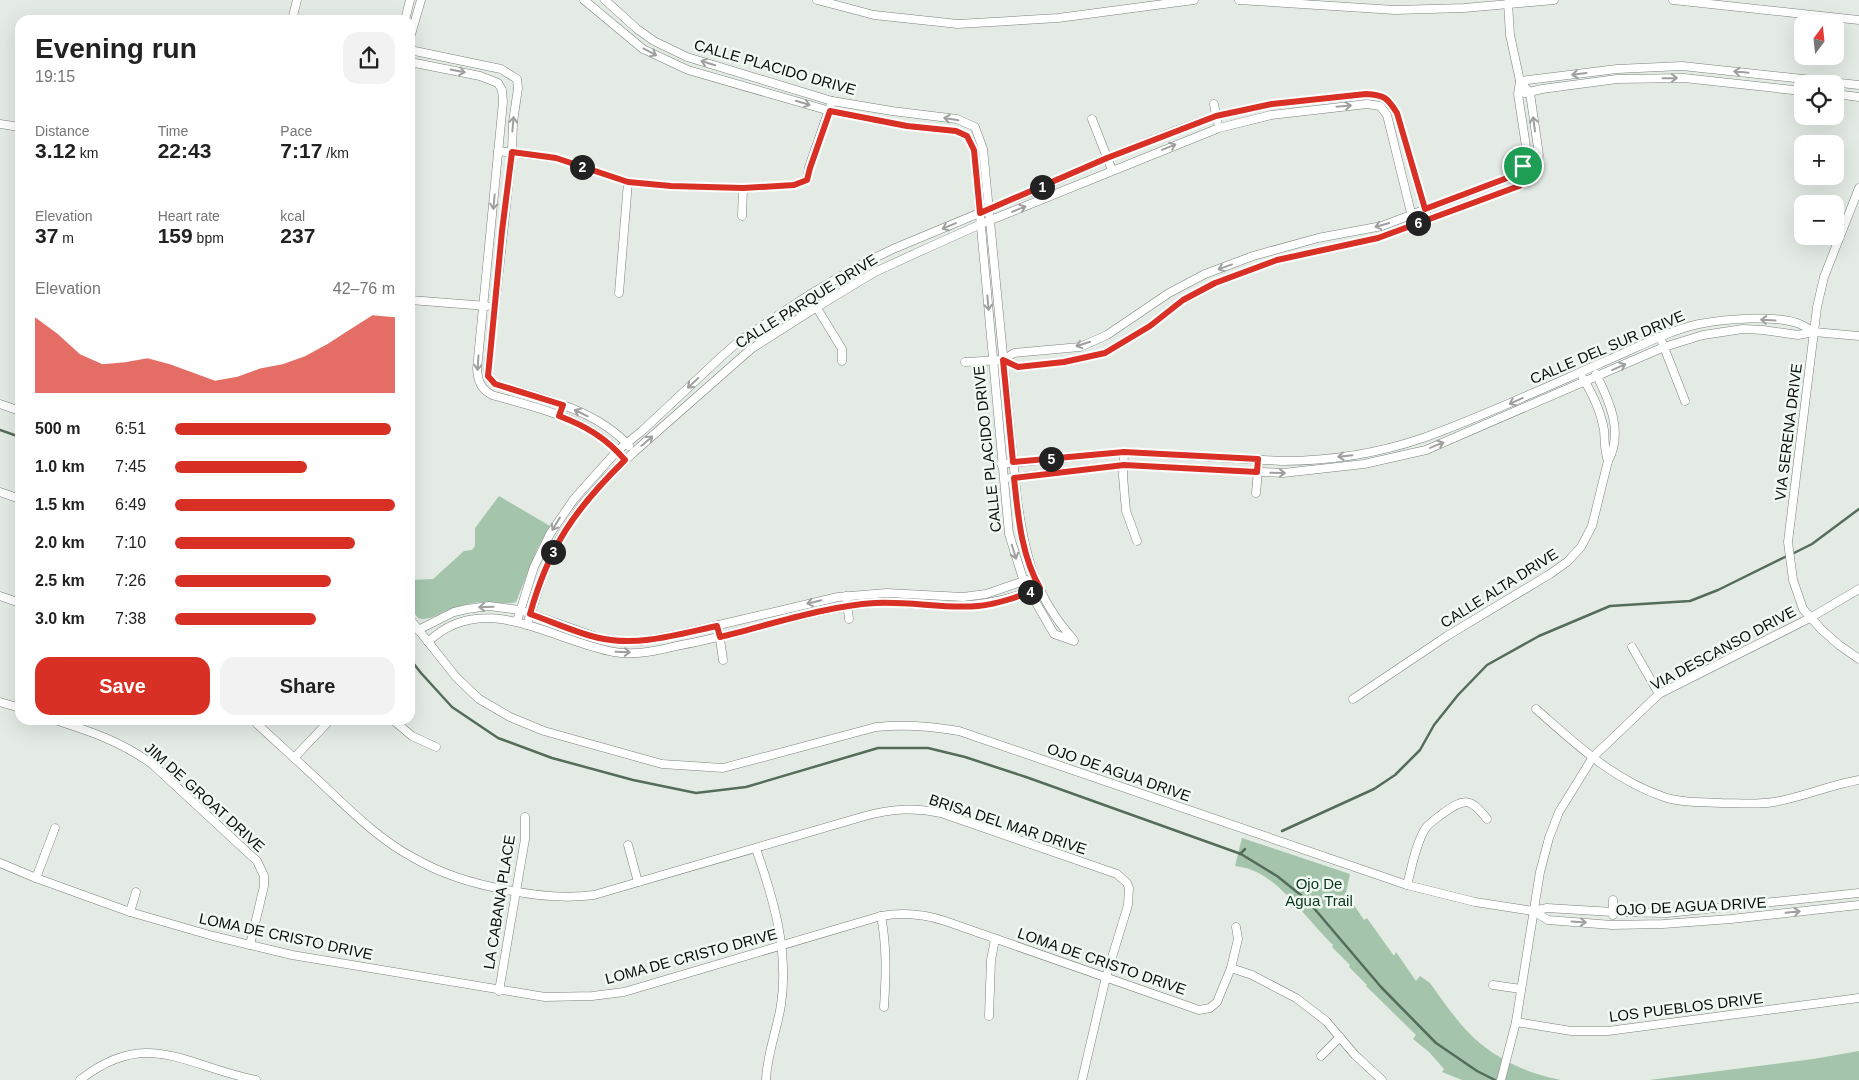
<!DOCTYPE html>
<meta charset="utf-8">
<style>
:root{--surface:#fff;--page:#f2f2f2;--text:#222;--muted:#767676;--accent:#d93025}
body{margin:0;font-family:Helvetica,sans-serif;background:var(--page);color:var(--text);height:100vh;display:flex;flex-direction:column;font-size:19px;white-space:nowrap}
*{box-sizing:border-box;margin:0}
p{font-size:16px;color:var(--muted)}
.icon{flex:none;width:28px;height:28px;fill:none;stroke:currentColor;stroke-width:2;stroke-linecap:round;stroke-linejoin:round}
.map{position:relative;flex:1;overflow:hidden}
.side{position:absolute;left:15px;top:15px;width:400px;height:710px;display:flex;flex-direction:column;background:var(--surface);border-radius:15px;box-shadow:0 5px 20px #0002}
.side>*{flex:none}
.needle{width:32px;rotate:15deg}
.controls{position:absolute;left:1794px;top:15px;display:grid;gap:10px}
.controls a{display:grid;place-items:center;width:50px;height:50px;border-radius:10px;background:var(--surface);box-shadow:0 5px 20px #0002;font-size:25px}
.pin{position:absolute;display:grid;place-items:center;width:42px;height:42px;color:#fff;margin:-21px;border:2px solid #fff;border-radius:50%;box-shadow:0 1px 5px #0007}
.km{position:absolute;width:25px;height:25px;margin:-12px;border-radius:50%;background:#222;color:#fff;font-size:14px;line-height:25px;text-align:center}
.round{display:grid;place-items:center;flex:none;width:52px;height:52px;border-radius:15px;background:var(--page)}
.head{display:flex;align-items:center;justify-content:space-between;height:85px;padding:0 20px}
h1{font-size:28px;font-weight:700;line-height:38px}
.stats{display:grid;grid-template-columns:repeat(3,1fr);gap:8px;height:85px;padding:5px 20px}
.stats div{display:grid;align-content:center}
.stats b{font-size:21px;font-weight:700}
.stats small{font-size:14px;font-weight:400}
.stats p{font-size:14px}
.chart{height:140px;padding:10px 20px}
.chart p{display:flex;justify-content:space-between}
.chart svg{width:100%;height:90px;margin-top:5px;fill:var(--accent);opacity:.7}
.button{display:flex;gap:10px;margin-top:auto;padding:10px 20px}
.button a{flex:1;height:58px;border-radius:15px;background:var(--accent);color:#fff;font-size:20px;font-weight:700;line-height:58px;text-align:center}
.button a+a{background:var(--page);color:var(--text)}
ul{padding:0 20px;list-style:none;font-size:16px}
li{display:grid;grid-template-columns:80px 60px 1fr;align-items:center;height:38px}
li i{height:12px;border-radius:6px;background:var(--accent)}
.map>svg:first-child{display:block}
.green{fill:#a4c5ac}
.lines{fill:none;stroke-linecap:round;stroke-linejoin:round}
.stream{stroke:#546d5a;stroke-width:2.5}
.minor-casing{stroke:#7b827d;stroke-width:9}
.minor{stroke:#fff;stroke-width:8}
.oneway{stroke:#9e9f9e}
.route-casing{stroke:#fff;stroke-width:10}
.route{stroke:#d93025;stroke-width:6}
.labels{text-anchor:middle;dominant-baseline:central;stroke-width:5;stroke-linejoin:round;paint-order:stroke}
.street-label{font-size:15px;fill:#0c0e0c;stroke:#f1f9f3}
.park-label{font-size:15px;fill:#0a371c;stroke:#f1f9f3}
</style>
<div class="map">
<svg width="1859" height="1080" viewBox="0 0 1859 1080">
<rect width="100%" height="100%" fill="#e4ebe5"/>
<!-- green -->
<g class="green">
<path d="M499,496L550,526L538,547L516,602C506,605 496,602 485,602C474,602 462,605 451,609C440,612 430,622 418,618L410,607V580L433,579L464,551L472,550L475,546V528Z"/>
<path d="M1242,838L1350,874L1346,893L1364,920L1367,918L1394,956L1396,952L1416,981L1420,976L1430,983C1443,1001 1457,1022 1474,1038C1498,1060 1529,1074 1561,1080H1462L1442,1072L1444,1069L1429,1052L1413,1039L1416,1035L1366,986L1367,985L1349,967L1350,965L1332,947L1333,945C1310,923 1282,882 1254,871C1248,868 1241,867 1235,866Z"/>
<polygon points="1859,1051 1859,1080 1649,1080 1813,1059"/>
</g>
<g class="lines">
<!-- stream -->
<g class="stream">
<polyline points="0,430 20,437"/>
<polyline points="1792,554 1812,544 1859,509"/>
<polyline points="410,659 421,673 452,707 498,738 552,758 633,780 696,793 746,787 878,748 928,748 965,757 1026,777 1241,854 1277,876 1307,900 1381,987 1436,1043 1477,1071 1495,1080"/>
<polyline points="1282,831 1374,789 1395,775 1420,750 1434,725 1458,695 1487,665 1539,636 1610,606 1690,601 1718,590 1787,556"/>
<polyline points="1240,854 1245,849"/>
</g>
<!-- minor casing -->
<g class="minor-casing">
<g id="minor">
<polyline points="584,0 643,49 688,70 830,111 907,126 956,131 967,136 974,150 1009,534 1024,582 1054,634 1074,641"/>
<path d="M605,0L637,29L654,41L687,57L832,101L892,111L957,119L975,127L983,149L1017,499C1025,555 1034,595 1073,639"/>
<polyline points="817,0 874,15 958,24 1058,18 1194,0"/>
<polyline points="1239,0 1395,10 1464,8 1554,0"/>
<polyline points="1673,0 1859,20"/>
<polyline points="292,20 297,0"/>
<polyline points="405,20 410,0"/>
<polyline points="410,38 421,0"/>
<path d="M410,50L501,69L517,79L518,88L513,122L512,152L488,370L489,378L495,384C541,398 596,409 629,446"/>
<path d="M410,62L480,76L498,83L502,90L503,102L477,369C478,382 481,389 492,395C537,408 588,418 620,454"/>
<polyline points="1520,81 1617,69 1682,66 1859,85"/>
<polyline points="1525,93 1542,89 1617,79 1684,78 1802,91"/>
<polyline points="1835,94 1859,97"/>
<polyline points="1214,104 1217,121"/>
<polyline points="1092,119 1112,170"/>
<polyline points="0,124 20,127"/>
<polyline points="498,151 556,158 628,182 671,186 743,188 794,185 807,180 809,167 832,101"/>
<polyline points="1859,188 1824,277 1817,307 1788,542 1793,580 1803,609 1822,630 1839,645 1859,659"/>
<polyline points="742,216 743,188"/>
<polyline points="619,293 628,182"/>
<polyline points="809,295 842,349 842,361"/>
<polyline points="410,300 487,306"/>
<polyline points="1662,342 1685,401"/>
<polyline points="1003,360 1014,353 1080,347 1107,335 1169,293 1205,274 1253,256 1318,238 1382,226 1515,175 1523,166 1527,153 1518,94 1520,81 1510,35 1508,3"/>
<polyline points="965,362 1003,360 1018,367 1065,362 1105,353 1150,326 1183,300 1215,283 1277,260 1377,238 1519,186 1535,173 1539,155 1530,93 1520,81"/>
<path d="M1583,378C1592,393 1601,412 1604,430C1605,441 1604,450 1608,461"/>
<polyline points="0,404 20,411"/>
<polyline points="1124,452 1123,476 1126,511 1137,541"/>
<path d="M1001,464L1124,452L1282,461C1329,461 1379,453 1423,438C1484,416 1542,389 1601,363C1633,350 1666,331 1699,324C1725,319 1772,315 1797,323C1803,325 1809,329 1814,332"/>
<polyline points="1010,478 1124,465 1283,473 1364,464 1426,450 1664,347 1703,335 1743,329 1763,330 1798,335 1814,332 1859,336"/>
<polyline points="0,492 20,499"/>
<polyline points="1256,493 1259,459"/>
<polyline points="0,596 20,603"/>
<polyline points="846,596 849,619"/>
<path d="M410,619L456,677L479,699L510,717L544,731L662,764L723,768L876,727C904,724 930,726 959,731L1407,885L1475,902L1533,911L1548,920L1612,925L1663,924L1731,919L1859,905"/>
<path d="M517,621L534,567L550,534L574,499L617,451L642,431L721,357L739,341L809,295L860,265L893,249L1030,192L1107,158L1180,129L1216,116L1272,104L1366,94C1384,95 1387,97 1397,113L1428,220"/>
<polyline points="527,625 543,575 560,538 582,505 607,477 634,452 751,349 817,307 875,272 923,250 981,224 1219,128 1271,115 1367,104 1380,106 1387,115 1414,225"/>
<polyline points="418,630 454,612 467,609 489,606 520,610 599,638 619,641 641,641 680,634 838,597 887,593 963,597 986,594 1027,580"/>
<polyline points="719,632 723,660"/>
<path d="M428,642C483,588 553,641 614,652C636,656 660,650 681,645C746,633 809,609 874,603C898,601 922,606 946,606C977,607 1005,601 1034,590"/>
<polyline points="1632,647 1659,694"/>
<path d="M1353,699L1447,636L1550,574L1567,562L1581,547L1592,526L1608,461C1624,432 1609,400 1596,374"/>
<polyline points="0,702 20,708"/>
<path d="M1536,709C1575,743 1613,780 1664,797C1681,803 1703,802 1721,803C1738,803 1757,805 1774,802C1803,797 1830,785 1859,780"/>
<path d="M55,720C92,732 120,741 152,764L257,861L264,876V886L250,945"/>
<path d="M253,720C275,741 298,761 320,782C349,809 378,839 414,858C443,875 474,884 507,890C536,896 564,899 594,895L865,816C891,809 914,807 941,813L1117,874L1127,883L1129,888L1128,905L1106,977L1082,1080"/>
<polyline points="393,720 412,736 436,747"/>
<polyline points="294,758 330,720"/>
<polyline points="628,845 638,882"/>
<path d="M756,849C774,900 789,952 781,1005C777,1030 767,1054 766,1080"/>
<path d="M0,863L36,878L130,912L213,936L292,955L545,997L592,996L624,992L881,916C903,912 924,914 945,921L1199,1010L1210,1008L1217,1002L1231,968L1238,939L1236,927"/>
<polyline points="36,878 55,828"/>
<path d="M1407,885C1412,867 1415,846 1425,829C1429,823 1437,818 1442,814C1464,798 1470,797 1487,819"/>
<polyline points="1533,911 1547,908 1613,912 1667,913 1859,893"/>
<polyline points="130,912 136,892"/>
<polyline points="1613,915 1613,900"/>
<path d="M881,916C887,947 886,977 884,1007"/>
<polyline points="1231,968 1252,975 1296,998 1326,1021 1355,1055 1382,1080"/>
<polyline points="1493,985 1521,989"/>
<polyline points="499,991 525,839 525,817"/>
<polyline points="989,1016 991,960 995,939"/>
<polyline points="1516,1022 1571,1031 1608,1031 1859,998"/>
<polyline points="1321,1056 1340,1037"/>
<path d="M80,1080C147,1027 185,1066 256,1080"/>
<polyline points="1501,1080 1516,1022 1540,872 1549,838 1559,812 1593,757 1659,694 1810,618 1859,589"/>
</g>
</g>
<!-- minor -->
<use href="#minor" class="minor"/>
</g>
<!-- one-way arrows -->
<defs><path id="oneway-shaft" d="M-6 0H5M1.5-3L5.5 0L1.5 3" fill="none" stroke-width="1.6" stroke-linecap="round" stroke-linejoin="round" transform="scale(1.25)"/></defs>
<g class="oneway">
<use href="#oneway-shaft" transform="translate(650 52) rotate(28)"/>
<use href="#oneway-shaft" transform="translate(708 63) rotate(-163)"/>
<use href="#oneway-shaft" transform="translate(458 71) rotate(11)"/>
<use href="#oneway-shaft" transform="translate(1741 72) rotate(-174)"/>
<use href="#oneway-shaft" transform="translate(1579 74) rotate(173)"/>
<use href="#oneway-shaft" transform="translate(1670 78) rotate(-1)"/>
<use href="#oneway-shaft" transform="translate(803 103) rotate(17)"/>
<use href="#oneway-shaft" transform="translate(1344 106) rotate(-5)"/>
<use href="#oneway-shaft" transform="translate(951 119) rotate(-170)"/>
<use href="#oneway-shaft" transform="translate(513 124) rotate(-85)"/>
<use href="#oneway-shaft" transform="translate(1534 124) rotate(-98)"/>
<use href="#oneway-shaft" transform="translate(1169 147) rotate(-22)"/>
<use href="#oneway-shaft" transform="translate(494 202) rotate(95)"/>
<use href="#oneway-shaft" transform="translate(1019 209) rotate(-22)"/>
<use href="#oneway-shaft" transform="translate(1382 225) rotate(164)"/>
<use href="#oneway-shaft" transform="translate(949 226) rotate(157)"/>
<use href="#oneway-shaft" transform="translate(1225 267) rotate(160)"/>
<use href="#oneway-shaft" transform="translate(988 303) rotate(85)"/>
<use href="#oneway-shaft" transform="translate(1768 320) rotate(-177)"/>
<use href="#oneway-shaft" transform="translate(1083 344) rotate(162)"/>
<use href="#oneway-shaft" transform="translate(478 363) rotate(94)"/>
<use href="#oneway-shaft" transform="translate(1619 367) rotate(-24)"/>
<use href="#oneway-shaft" transform="translate(693 383) rotate(137)"/>
<use href="#oneway-shaft" transform="translate(1516 401) rotate(156)"/>
<use href="#oneway-shaft" transform="translate(581 413) rotate(-154)"/>
<use href="#oneway-shaft" transform="translate(647 441) rotate(-41)"/>
<use href="#oneway-shaft" transform="translate(1437 445) rotate(-22)"/>
<use href="#oneway-shaft" transform="translate(1345 456) rotate(174)"/>
<use href="#oneway-shaft" transform="translate(1278 473) rotate(1)"/>
<use href="#oneway-shaft" transform="translate(556 524) rotate(121)"/>
<use href="#oneway-shaft" transform="translate(1014 552) rotate(73)"/>
<use href="#oneway-shaft" transform="translate(814 602) rotate(167)"/>
<use href="#oneway-shaft" transform="translate(486 607) rotate(178)"/>
<use href="#oneway-shaft" transform="translate(623 652) rotate(2)"/>
<use href="#oneway-shaft" transform="translate(1793 912) rotate(-6)"/>
<use href="#oneway-shaft" transform="translate(1579 922) rotate(4)"/>
</g>
<g class="lines">
<!-- route casing -->
<g class="route-casing">
<path id="route" d="M1366,94C1384,95 1387,97 1397,113L1425,209L1515,175L1523,166L1535,174L1519,186L1378,238L1277,260L1215,283L1183,300L1150,326L1105,353L1064,362L1018,367L1003,360L1013,462L1124,452L1258,459L1257,472L1124,465L1014,478C1018,515 1021,555 1040,588C1020,596 999,604 978,606C944,609 910,601 875,603C825,606 769,625 720,637L717,626C679,634 639,647 599,638C576,633 553,622 530,614C549,546 575,509 625,460C606,438 586,426 559,416L563,405L495,384L488,376L502,231L512,152L556,158L628,182L671,186L743,188L794,185L807,180L810,168L830,111L907,126L956,131L967,136L974,150L980,213L1107,158L1216,116L1272,104Z"/>
</g>
<!-- route -->
<use href="#route" class="route"/>
</g>
<g class="labels">
<!-- street labels -->
<g class="street-label">
<text transform="translate(775 67) rotate(16)">CALLE PLACIDO DRIVE</text>
<text transform="translate(806 301) rotate(-32)">CALLE PARQUE DRIVE</text>
<text transform="translate(1607 347) rotate(-23)">CALLE DEL SUR DRIVE</text>
<text transform="translate(1788 432) rotate(-83)">VIA SERENA DRIVE</text>
<text transform="translate(987 449) rotate(-96)">CALLE PLACIDO DRIVE</text>
<text transform="translate(1499 588) rotate(-32)">CALLE ALTA DRIVE</text>
<text transform="translate(1723 648) rotate(-28)">VIA DESCANSO DRIVE</text>
<text transform="translate(1119 772) rotate(19)">OJO DE AGUA DRIVE</text>
<text transform="translate(205 797) rotate(42)">JIM DE GROAT DRIVE</text>
<text transform="translate(1008 824) rotate(18)">BRISA DEL MAR DRIVE</text>
<text transform="translate(499 902) rotate(-81)">LA CABANA PLACE</text>
<text transform="translate(1691 906) rotate(-3)">OJO DE AGUA DRIVE</text>
<text transform="translate(286 936) rotate(12)">LOMA DE CRISTO DRIVE</text>
<text transform="translate(691 956) rotate(-15)">LOMA DE CRISTO DRIVE</text>
<text transform="translate(1102 961) rotate(19)">LOMA DE CRISTO DRIVE</text>
<text transform="translate(1686 1007) rotate(-7)">LOS PUEBLOS DRIVE</text>
</g>
<!-- park labels -->
<g class="park-label">
<text x="1319" y="883">Ojo De<tspan x="1319" dy="17">Agua Trail</tspan></text>
</g>
</g>
</svg>
<div class="controls">
<a><svg class="needle" viewBox="-14 -14 28 28"><path d="M0-13l5 13h-10z" fill="#e53935"/><path d="M0 13l5-13h-10z" fill="#767676"/></svg></a>
<a><svg class="icon" aria-label="locate" viewBox="0 0 24 24"><circle cx="12" cy="12" r="6"/><path d="M12 2v4M12 18v4M2 12h4M18 12h4"/></svg></a>
<a>+</a>
<a>−</a>
</div>
<div class="pin" style="left:1523px;top:166px;background:#1e9e55"><svg class="icon" aria-label="arrive" viewBox="0 0 24 24"><path d="M6 21V4h12l-3 4 3 4H6"/></svg></div>
<b class="km" style="left:1042px;top:187px">1</b>
<b class="km" style="left:582px;top:167px">2</b>
<b class="km" style="left:553px;top:552px">3</b>
<b class="km" style="left:1030px;top:592px">4</b>
<b class="km" style="left:1051px;top:459px">5</b>
<b class="km" style="left:1418px;top:223px">6</b>
<section class="side">
<div class="head"><div><h1>Evening run</h1><p>19:15</p></div><a class="round"><svg class="icon" aria-label="share" viewBox="0 0 24 24"><path d="M12 15V3M7 8l5-5 5 5M5 13v7h14v-7"/></svg></a></div>
<div class="stats">
<div><p>Distance</p><b>3.12<small> km</small></b></div>
<div><p>Time</p><b>22:43</b></div>
<div><p>Pace</p><b>7:17<small> /km</small></b></div>
</div>
<div class="stats">
<div><p>Elevation</p><b>37<small> m</small></b></div>
<div><p>Heart rate</p><b>159<small> bpm</small></b></div>
<div><p>kcal</p><b>237</b></div>
</div>
<div class="chart"><p><span>Elevation</span>42–76 m</p>
<svg viewBox="0 0 160 44" preserveAspectRatio="none"><path d="M0 44V7L10 15L20 25L30 30L40 29L50 27L60 30L70 34L80 38L90 36L100 32L110 30L120 26L130 20L140 13L150 6L160 7V44z"/></svg>
</div>
<ul>
<li><b>500 m</b>6:51<i style="width:98%"></i></li>
<li><b>1.0 km</b>7:45<i style="width:60%"></i></li>
<li><b>1.5 km</b>6:49<i style="width:100%"></i></li>
<li><b>2.0 km</b>7:10<i style="width:82%"></i></li>
<li><b>2.5 km</b>7:26<i style="width:71%"></i></li>
<li><b>3.0 km</b>7:38<i style="width:64%"></i></li>
</ul>
<div class="button"><a>Save</a><a>Share</a></div>
</section>
</div>
